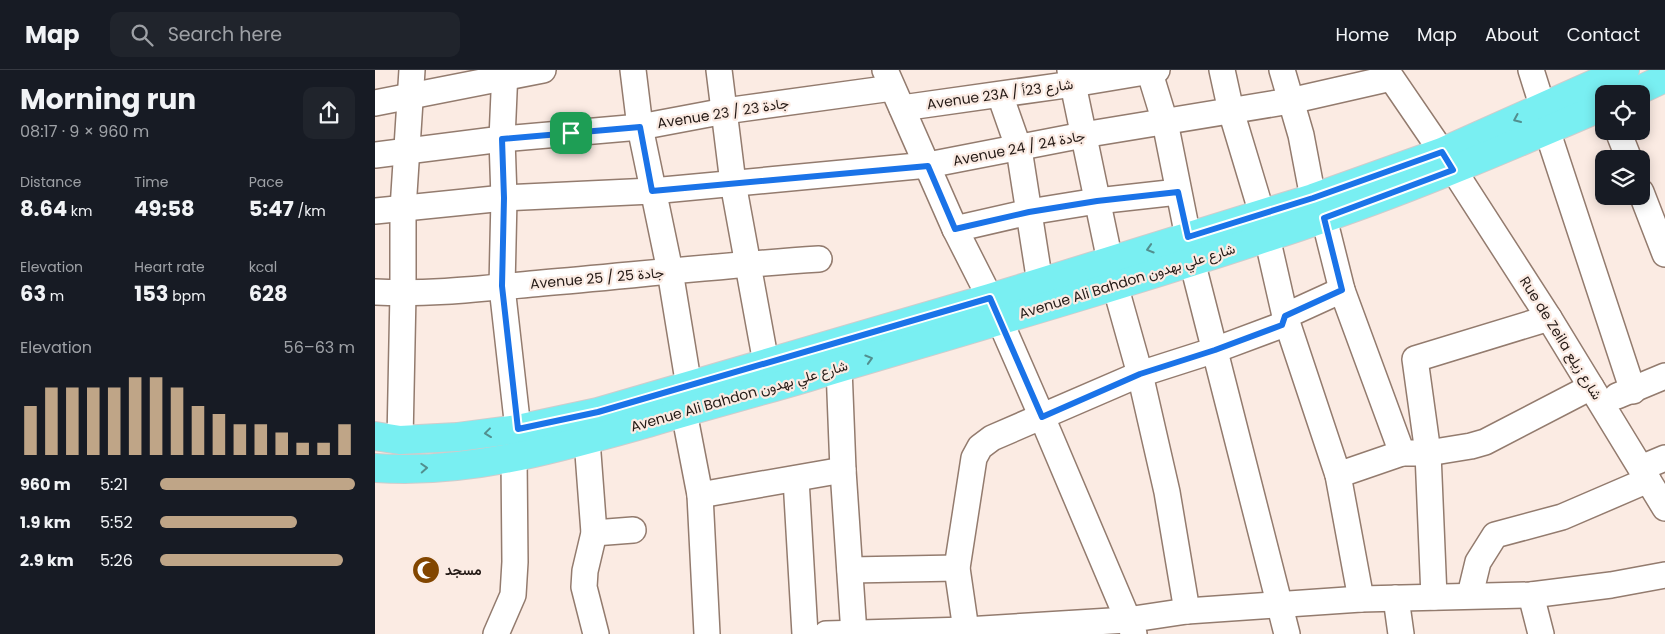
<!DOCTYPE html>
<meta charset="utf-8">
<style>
:root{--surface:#171b24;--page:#20242c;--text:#f1f3f6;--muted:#9ea1a6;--line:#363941;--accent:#bfa587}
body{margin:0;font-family:Poppins,Vazirmatn,sans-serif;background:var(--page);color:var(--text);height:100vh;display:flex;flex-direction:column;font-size:19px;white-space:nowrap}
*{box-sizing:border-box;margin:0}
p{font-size:16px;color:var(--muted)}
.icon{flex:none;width:28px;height:28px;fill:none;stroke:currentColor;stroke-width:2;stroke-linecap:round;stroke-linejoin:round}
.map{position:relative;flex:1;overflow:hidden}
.details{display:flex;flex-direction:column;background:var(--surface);width:375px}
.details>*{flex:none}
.controls{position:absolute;left:1220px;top:15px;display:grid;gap:10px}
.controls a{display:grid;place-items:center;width:55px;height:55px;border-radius:10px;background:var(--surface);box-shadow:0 2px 12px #0003;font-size:25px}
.pin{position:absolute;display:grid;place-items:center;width:42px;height:42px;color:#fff;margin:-21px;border-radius:10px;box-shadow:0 2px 8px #0006}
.round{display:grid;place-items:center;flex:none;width:52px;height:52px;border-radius:10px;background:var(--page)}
.headline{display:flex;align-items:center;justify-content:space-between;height:85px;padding:0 20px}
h1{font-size:28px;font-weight:700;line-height:38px}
.metrics{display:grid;grid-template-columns:repeat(3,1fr);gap:8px;height:85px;padding:5px 20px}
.metrics div{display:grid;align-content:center}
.metrics b{font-size:21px;font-weight:700}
.metrics small{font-size:14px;font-weight:400}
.metrics p{font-size:14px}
.chart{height:140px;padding:10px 20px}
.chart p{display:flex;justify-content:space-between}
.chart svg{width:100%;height:90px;margin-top:5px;stroke:var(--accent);stroke-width:6}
ul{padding:0 20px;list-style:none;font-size:16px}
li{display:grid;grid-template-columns:80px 60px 1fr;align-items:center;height:38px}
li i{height:12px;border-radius:6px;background:var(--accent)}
header{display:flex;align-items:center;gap:30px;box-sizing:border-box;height:70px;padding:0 25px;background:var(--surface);border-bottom:1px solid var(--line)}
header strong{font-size:24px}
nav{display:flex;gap:28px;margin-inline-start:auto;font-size:18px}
.search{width:350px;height:45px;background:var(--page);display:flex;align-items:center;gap:12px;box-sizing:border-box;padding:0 18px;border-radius:10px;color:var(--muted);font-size:19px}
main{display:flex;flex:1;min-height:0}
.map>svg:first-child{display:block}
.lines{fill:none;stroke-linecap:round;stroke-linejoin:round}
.minor-casing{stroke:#937b6e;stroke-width:28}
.major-casing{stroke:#cfcccc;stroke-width:30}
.minor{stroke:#fff;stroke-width:25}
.major{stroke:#79eff2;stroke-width:28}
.oneway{stroke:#528f8f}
.route-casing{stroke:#fff;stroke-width:10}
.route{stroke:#1a73e8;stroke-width:6}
.labels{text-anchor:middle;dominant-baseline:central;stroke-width:4.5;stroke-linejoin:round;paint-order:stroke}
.street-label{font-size:14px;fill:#231915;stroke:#fbebe3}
.poi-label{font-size:14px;font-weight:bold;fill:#231915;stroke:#fbebe3;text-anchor:start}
</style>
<header>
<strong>Map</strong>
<div class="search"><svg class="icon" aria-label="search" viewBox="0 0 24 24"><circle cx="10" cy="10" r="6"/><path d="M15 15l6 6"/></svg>Search here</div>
<nav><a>Home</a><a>Map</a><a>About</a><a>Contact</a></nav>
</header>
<main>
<section class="details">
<div class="headline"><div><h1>Morning run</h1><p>08:17 · 9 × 960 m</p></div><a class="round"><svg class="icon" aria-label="share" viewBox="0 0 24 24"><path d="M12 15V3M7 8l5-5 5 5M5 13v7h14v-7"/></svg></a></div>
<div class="metrics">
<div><p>Distance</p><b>8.64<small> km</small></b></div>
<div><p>Time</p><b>49:58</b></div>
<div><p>Pace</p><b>5:47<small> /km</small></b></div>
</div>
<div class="metrics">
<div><p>Elevation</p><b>63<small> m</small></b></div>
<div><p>Heart rate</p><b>153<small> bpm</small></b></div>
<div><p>kcal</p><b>628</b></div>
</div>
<div class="chart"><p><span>Elevation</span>56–63 m</p>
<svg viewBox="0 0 160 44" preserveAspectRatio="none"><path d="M5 44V20M15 44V11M25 44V11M35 44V11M45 44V11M55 44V6M65 44V6M75 44V11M85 44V20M95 44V24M105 44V29M115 44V29M125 44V33M135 44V38M145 44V38M155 44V29"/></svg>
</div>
<ul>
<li><b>960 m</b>5:21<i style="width:100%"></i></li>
<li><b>1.9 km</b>5:52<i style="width:70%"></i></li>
<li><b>2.9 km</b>5:26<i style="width:94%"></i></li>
</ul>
</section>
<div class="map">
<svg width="1290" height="564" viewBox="0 0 1290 564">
<rect width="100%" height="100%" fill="#fbebe3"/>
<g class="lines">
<!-- minor casing -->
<g class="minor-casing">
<g id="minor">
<polyline points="130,0 127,69 129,128 127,217 143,359"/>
<polyline points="258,0 265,57 295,201 317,335"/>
<polyline points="344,0 358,113 391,293"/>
<polyline points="510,0 580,159 615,228 667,347 759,564"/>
<polyline points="695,0 735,191"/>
<polyline points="774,0 790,52 813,167"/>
<polyline points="847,0 856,41 887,144"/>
<polyline points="907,0 926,65 938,128"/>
<polyline points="1011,0 1067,82 1174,248 1290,438"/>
<polyline points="1156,0 1168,38"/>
<polyline points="625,25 644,79 665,213"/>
<polyline points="0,33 168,0"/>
<polyline points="527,38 698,14 782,0"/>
<polyline points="1172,60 1258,321"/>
<polyline points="1243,61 1254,89"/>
<polyline points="0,85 127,69 265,57 350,41 517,18"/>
<polyline points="1266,122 1290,184"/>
<polyline points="0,141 129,128 277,121 553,95 708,65 915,31 1016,8"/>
<polyline points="949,148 967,220 1027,383 1053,383 1059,527"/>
<polyline points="580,159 654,142 722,131 803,122"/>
<polyline points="892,167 910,246 963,405 986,529"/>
<polyline points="817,191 912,564"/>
<polyline points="740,215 765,304 792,422 812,541"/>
<path d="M0,222C55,225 112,218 167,213C259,205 351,195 444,189"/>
<polyline points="1174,248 1040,289 1053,383 1096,376 1110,372 1216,317"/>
<polyline points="464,298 468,400 479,564"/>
<polyline points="1242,326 1290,306"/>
<polyline points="309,342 325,425 332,564"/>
<polyline points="25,370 28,223 28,139 37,0"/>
<polyline points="212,370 219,463 210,501 209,517 221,564"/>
<polyline points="1266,398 1290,388"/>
<polyline points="963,405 1027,383"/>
<polyline points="421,409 430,564"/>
<polyline points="325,425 468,400"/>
<polyline points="219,463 258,460"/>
<polyline points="475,500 582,498"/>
<polyline points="1095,525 1103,492 1120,465 1187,447 1273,410"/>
<polyline points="1156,525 1166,564"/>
<polyline points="1021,528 1026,564"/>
<polyline points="591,560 582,498 599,388 605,377 617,368 765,304 840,280 907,255 910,246 967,220"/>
<polyline points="121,564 138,525 140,492 139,387"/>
<polyline points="451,564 591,560 752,550 812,541 986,529 1156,525 1236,515 1290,505"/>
</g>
</g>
<!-- major casing -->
<g class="major-casing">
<g id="major">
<polyline points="1256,24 1290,8"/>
<polyline points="0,366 25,370 82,367 143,359 223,342 615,228 938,128 1067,82 1250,0"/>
<path d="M0,398C93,405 184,378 273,353C326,337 380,323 434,307C605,256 778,207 947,149C1043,116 1136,76 1229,36"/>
</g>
</g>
<!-- minor -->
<use href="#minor" class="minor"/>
<!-- major -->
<use href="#major" class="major"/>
</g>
<!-- one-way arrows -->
<defs><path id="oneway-chevron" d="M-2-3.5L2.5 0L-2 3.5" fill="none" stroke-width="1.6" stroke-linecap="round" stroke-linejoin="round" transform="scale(1.25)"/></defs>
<g class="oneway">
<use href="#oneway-chevron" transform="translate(1142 49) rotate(156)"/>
<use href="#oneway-chevron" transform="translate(775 179) rotate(163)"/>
<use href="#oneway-chevron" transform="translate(494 289) rotate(-17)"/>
<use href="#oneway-chevron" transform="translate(113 363) rotate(173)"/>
<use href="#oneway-chevron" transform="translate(49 398) rotate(-3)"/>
</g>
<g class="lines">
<!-- route casing -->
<g class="route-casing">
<polygon id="route" points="265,57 277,121 553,96 580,159 654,142 722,131 803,122 813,167 938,128 1067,82 1078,100 949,148 967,220 910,246 907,255 840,280 765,304 667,347 615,228 223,342 143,359 127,216 129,128 127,69"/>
</g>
<!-- route -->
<use href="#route" class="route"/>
</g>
<!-- icons -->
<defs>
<g id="mosque-disc" transform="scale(1.4375)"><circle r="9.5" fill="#824600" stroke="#fbebe3"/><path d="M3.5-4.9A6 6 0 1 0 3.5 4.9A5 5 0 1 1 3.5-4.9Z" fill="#fff"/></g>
</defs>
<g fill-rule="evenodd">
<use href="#mosque-disc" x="51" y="500"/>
</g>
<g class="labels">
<!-- street labels -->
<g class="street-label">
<text transform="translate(625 24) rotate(-8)">Avenue 23A / شارع 23أ</text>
<text transform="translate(348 43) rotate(-9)">Avenue 23 / جادة 23</text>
<text transform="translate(644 78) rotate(-11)">Avenue 24 / جادة 24</text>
<text transform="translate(222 208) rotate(-5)">Avenue 25 / جادة 25</text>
<text transform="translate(752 211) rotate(-17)">Avenue Ali Bahdon شارع علي بهدون</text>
<text transform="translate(1186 268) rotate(58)">Rue de Zeila شارع زيلع</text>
<text transform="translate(364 326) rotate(-16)">Avenue Ali Bahdon شارع علي بهدون</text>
</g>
<!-- poi labels -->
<g class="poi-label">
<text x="70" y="500">مسجد</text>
</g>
</g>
</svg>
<div class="controls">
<a><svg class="icon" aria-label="locate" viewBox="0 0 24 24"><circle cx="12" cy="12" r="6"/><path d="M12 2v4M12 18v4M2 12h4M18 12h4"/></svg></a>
<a><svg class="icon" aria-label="layers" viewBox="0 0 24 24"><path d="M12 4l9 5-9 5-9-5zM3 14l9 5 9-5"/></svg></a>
</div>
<div class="pin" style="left:196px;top:63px;background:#1e9e55"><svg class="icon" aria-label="arrive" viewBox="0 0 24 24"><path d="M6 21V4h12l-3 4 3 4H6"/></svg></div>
</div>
</main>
